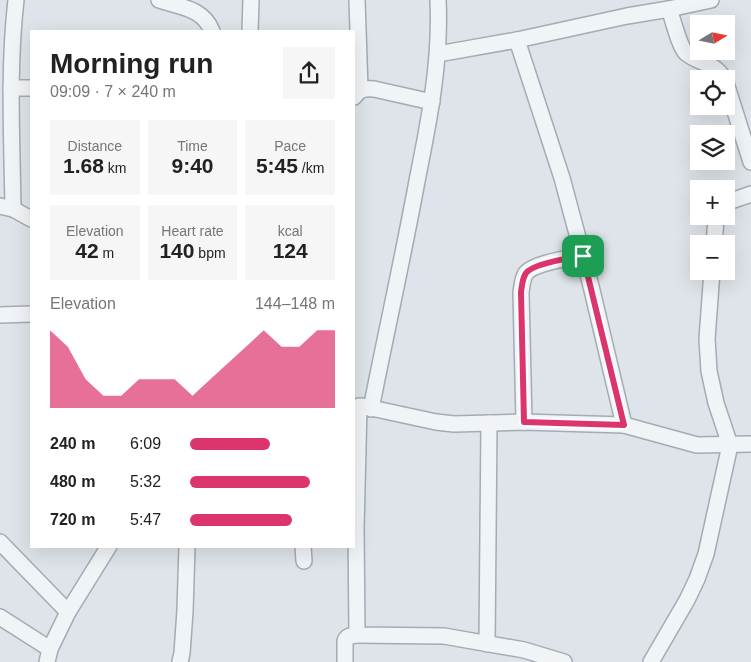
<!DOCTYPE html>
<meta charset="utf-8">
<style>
:root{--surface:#fff;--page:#f6f6f6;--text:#222;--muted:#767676;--accent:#dc356d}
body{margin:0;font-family:Arial,sans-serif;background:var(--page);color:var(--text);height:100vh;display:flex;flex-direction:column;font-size:19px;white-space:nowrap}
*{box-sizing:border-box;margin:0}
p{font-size:16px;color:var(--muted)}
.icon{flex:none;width:28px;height:28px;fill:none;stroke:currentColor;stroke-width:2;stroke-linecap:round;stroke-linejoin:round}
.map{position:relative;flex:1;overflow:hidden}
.side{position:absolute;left:30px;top:30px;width:325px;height:518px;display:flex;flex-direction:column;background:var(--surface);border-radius:0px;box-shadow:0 5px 20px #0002}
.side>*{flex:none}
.needle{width:32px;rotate:80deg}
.fabs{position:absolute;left:690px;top:15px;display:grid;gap:10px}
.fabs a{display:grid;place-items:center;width:45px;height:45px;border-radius:0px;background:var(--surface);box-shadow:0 5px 20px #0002;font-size:25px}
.pin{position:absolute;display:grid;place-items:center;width:42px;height:42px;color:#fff;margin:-21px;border-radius:10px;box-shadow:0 2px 8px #0006}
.round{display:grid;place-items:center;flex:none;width:52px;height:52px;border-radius:0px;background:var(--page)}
.overview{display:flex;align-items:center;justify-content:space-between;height:85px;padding:0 20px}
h1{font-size:28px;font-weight:800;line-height:38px}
.stats{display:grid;grid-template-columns:repeat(3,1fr);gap:8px;height:85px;padding:5px 20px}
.stats div{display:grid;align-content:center;border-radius:0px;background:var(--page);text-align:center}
.stats b{font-size:21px;font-weight:800}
.stats small{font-size:14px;font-weight:400}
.stats p{font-size:14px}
.chart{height:140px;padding:10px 20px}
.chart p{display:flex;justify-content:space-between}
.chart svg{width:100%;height:90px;margin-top:5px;fill:var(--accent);opacity:.7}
ul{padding:0 20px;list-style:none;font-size:16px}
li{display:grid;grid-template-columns:80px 60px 1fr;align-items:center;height:38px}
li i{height:12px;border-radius:6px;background:var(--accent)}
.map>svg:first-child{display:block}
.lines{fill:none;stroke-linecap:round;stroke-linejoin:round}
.minor-casing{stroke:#a3acb3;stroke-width:18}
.minor{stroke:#f1f4f7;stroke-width:15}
.route-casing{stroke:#fff;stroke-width:10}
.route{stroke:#dc356d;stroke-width:6}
</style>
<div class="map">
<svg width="751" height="662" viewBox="0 0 751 662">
<rect width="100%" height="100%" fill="#dee4e9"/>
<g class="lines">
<!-- minor casing -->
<g class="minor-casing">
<g id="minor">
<path d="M159,0C180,7 203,8 212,31"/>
<polyline points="357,0 360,90"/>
<path d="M669,9C673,19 679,46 686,53C699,64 715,62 724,79"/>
<polyline points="250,31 251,0"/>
<polyline points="517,40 562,178 591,286 624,425"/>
<polyline points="438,54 517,40 627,16 669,9 711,0"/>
<polyline points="726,83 751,162"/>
<polyline points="11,88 31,88"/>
<path d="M354,97C360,89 364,88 374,89L432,102"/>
<polyline points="726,204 731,201 751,194"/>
<polyline points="0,206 13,209 31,219"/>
<path d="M13,209C12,139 8,69 16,0"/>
<polyline points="714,244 716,219 718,216"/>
<polyline points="0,315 31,314"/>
<polyline points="359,406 356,528 357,635 444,636 524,650 564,662"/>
<polyline points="362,406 436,422 454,424 524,422 624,425 697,445 751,444"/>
<path d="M371,409C386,333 403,257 417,181C429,121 441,62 438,0"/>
<path d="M524,422L521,293C522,286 522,279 526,273C534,263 570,258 583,255"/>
<polyline points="0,542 68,612"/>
<polyline points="303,546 304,561"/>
<polyline points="0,617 50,649"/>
<polyline points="487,644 489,423"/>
<polyline points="47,662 50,649 68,612 109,546"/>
<polyline points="180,662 182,653 185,611 187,546"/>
<path d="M345,662V641C347,635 352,636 357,635"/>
<polyline points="651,662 687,600 697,579 706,554 730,445 716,403 709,371 707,339 712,271"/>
</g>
</g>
<!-- minor -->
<use href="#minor" class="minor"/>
</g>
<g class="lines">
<!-- route casing -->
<g class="route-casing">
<path id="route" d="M583,256L624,425L524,422L521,292C522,286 522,279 526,273C534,263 570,258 583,256Z"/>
</g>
<!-- route -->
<use href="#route" class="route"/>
</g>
</svg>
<div class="fabs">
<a><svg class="needle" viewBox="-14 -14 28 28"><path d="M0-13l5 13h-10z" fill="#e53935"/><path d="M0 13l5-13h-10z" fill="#767676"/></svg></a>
<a><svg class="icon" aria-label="locate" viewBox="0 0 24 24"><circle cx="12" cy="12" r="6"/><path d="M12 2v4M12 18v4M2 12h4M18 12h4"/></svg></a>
<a><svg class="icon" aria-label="layers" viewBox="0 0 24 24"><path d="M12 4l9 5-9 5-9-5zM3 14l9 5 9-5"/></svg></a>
<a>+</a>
<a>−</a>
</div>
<div class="pin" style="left:583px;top:256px;background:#1e9e55"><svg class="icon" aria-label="arrive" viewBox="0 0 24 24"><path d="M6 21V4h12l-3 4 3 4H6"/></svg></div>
<section class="side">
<div class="overview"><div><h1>Morning run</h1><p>09:09 · 7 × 240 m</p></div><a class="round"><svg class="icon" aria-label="share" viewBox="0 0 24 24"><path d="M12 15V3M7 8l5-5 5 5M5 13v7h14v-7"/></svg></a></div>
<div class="stats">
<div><p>Distance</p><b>1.68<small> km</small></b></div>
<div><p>Time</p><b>9:40</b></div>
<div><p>Pace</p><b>5:45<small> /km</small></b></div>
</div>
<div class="stats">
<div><p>Elevation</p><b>42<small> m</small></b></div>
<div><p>Heart rate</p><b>140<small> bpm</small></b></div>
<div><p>kcal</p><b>124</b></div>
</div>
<div class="chart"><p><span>Elevation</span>144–148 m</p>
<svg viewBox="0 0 160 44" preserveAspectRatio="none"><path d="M0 44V6L10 14L20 30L30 38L40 38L50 30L60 30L70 30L80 38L90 30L100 22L110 14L120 6L130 14L140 14L150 6L160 6V44z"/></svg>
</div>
<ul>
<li><b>240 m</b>6:09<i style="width:55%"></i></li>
<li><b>480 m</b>5:32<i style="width:83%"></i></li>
<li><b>720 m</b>5:47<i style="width:70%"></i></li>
</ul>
</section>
</div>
